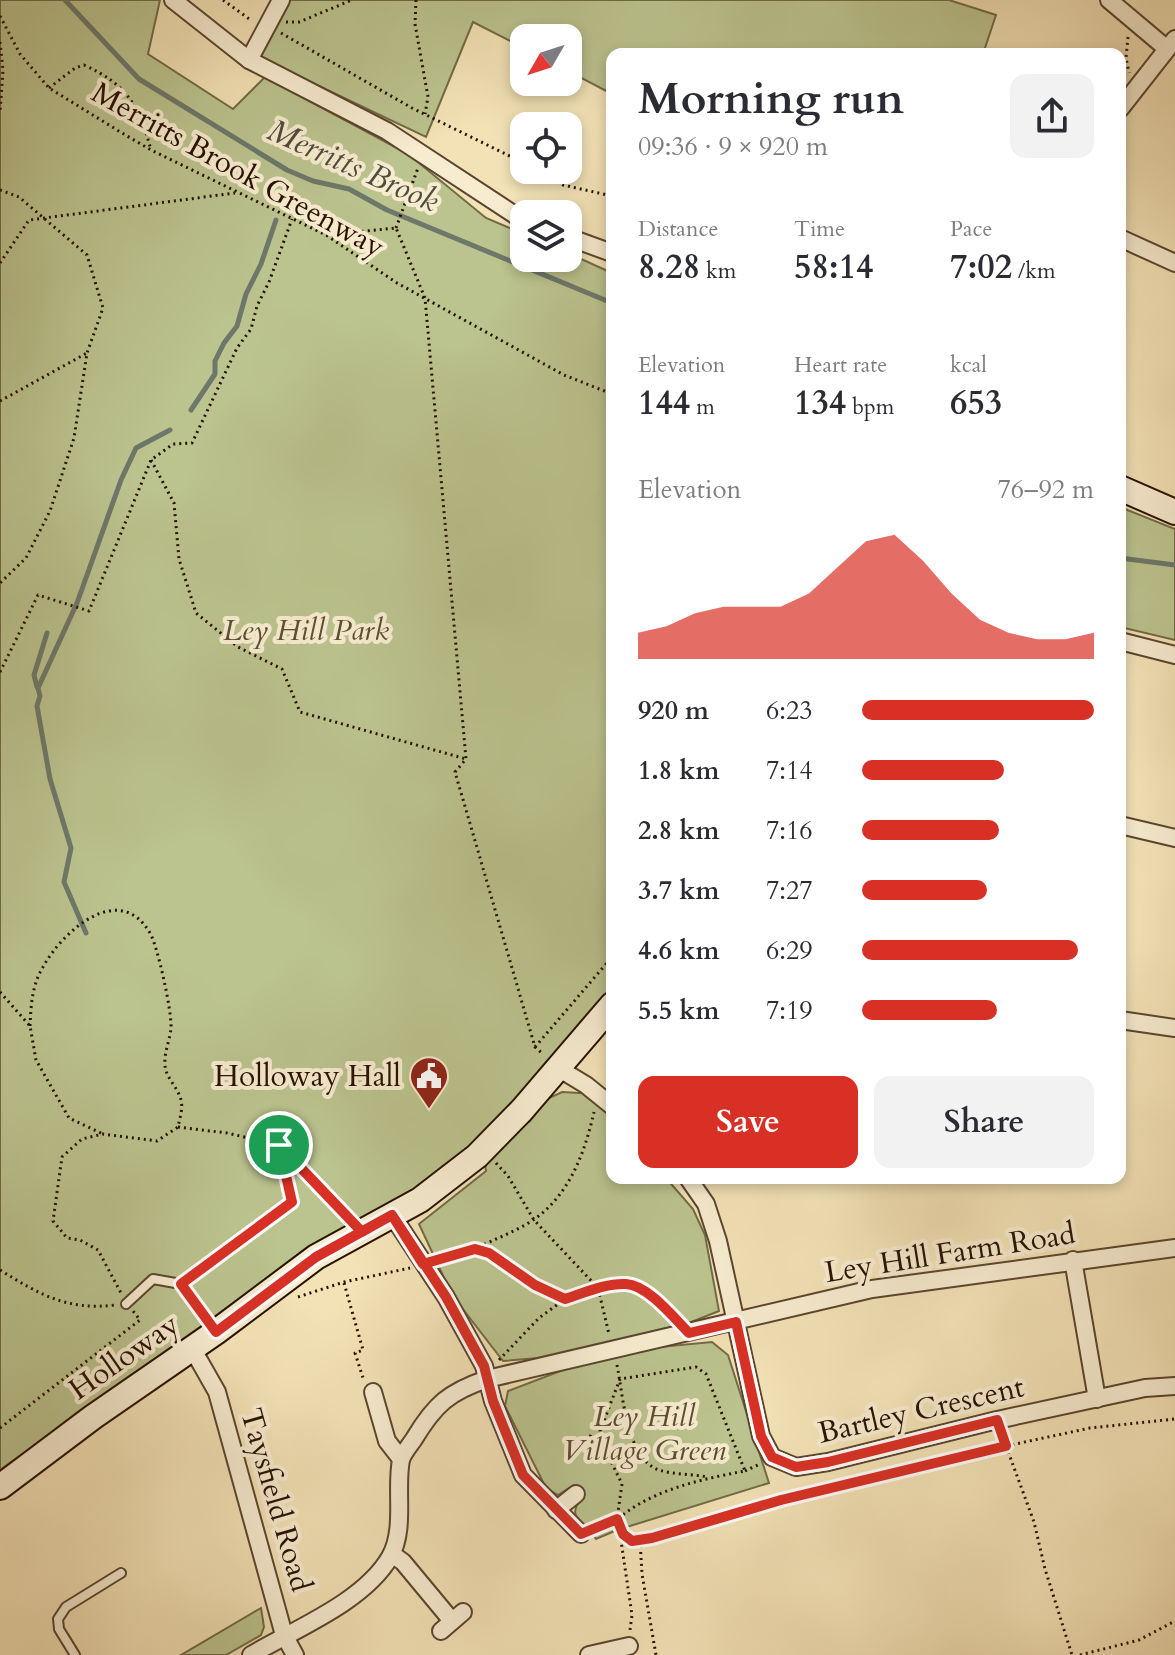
<!DOCTYPE html>
<meta charset="utf-8">
<style>
:root{--surface:#fff;--page:#f2f2f3;--text:#2b2b33;--muted:#7c7c81;--accent:#d93025}
body{margin:0;font-family:Cardo,serif;background:var(--page);color:var(--text);height:100vh;display:flex;flex-direction:column;font-size:30px;white-space:nowrap}
*{box-sizing:border-box;margin:0}
p{font-size:26px;color:var(--muted)}
.icon{flex:none;width:44px;height:44px;fill:none;stroke:currentColor;stroke-width:2;stroke-linecap:round;stroke-linejoin:round}
.map{position:relative;flex:1;overflow:hidden}
.sheet{position:absolute;left:606px;top:48px;width:520px;height:1136px;display:flex;flex-direction:column;background:var(--surface);border-radius:16px;box-shadow:0 4px 12px #0003}
.sheet>*{flex:none}
.needle{width:52px;rotate:231deg}
.controls{position:absolute;left:510px;top:24px;display:grid;gap:16px}
.controls a{display:grid;place-items:center;width:72px;height:72px;border-radius:16px;background:var(--surface);box-shadow:0 4px 12px #0003;font-size:40px}
.pin{position:absolute;display:grid;place-items:center;width:68px;height:68px;color:#fff;margin:-34px;border:4px solid #fff;border-radius:50%;box-shadow:0 2px 8px #0007}
.round{display:grid;place-items:center;flex:none;width:84px;height:84px;border-radius:16px;background:var(--page)}
.summary{display:flex;align-items:center;justify-content:space-between;height:136px;padding:0 32px}
h1{font-size:44px;font-weight:800;line-height:60px}
.stats{display:grid;grid-template-columns:repeat(3,1fr);gap:12px;height:136px;padding:8px 32px}
.stats div{display:grid;align-content:center}
.stats b{font-size:34px;font-weight:800}
.stats small{font-size:22px;font-weight:400}
.stats p{font-size:22px}
.chart{height:224px;padding:16px 32px}
.chart p{display:flex;justify-content:space-between}
.chart svg{width:100%;height:144px;margin-top:8px;fill:var(--accent);opacity:.7}
.action{display:flex;gap:16px;margin-top:auto;padding:16px 32px}
.action a{flex:1;height:92px;border-radius:16px;background:var(--accent);color:#fff;font-size:32px;font-weight:800;line-height:92px;text-align:center}
.action a+a{background:var(--page);color:var(--text)}
ul{padding:0 32px;list-style:none;font-size:26px}
li{display:grid;grid-template-columns:128px 96px 1fr;align-items:center;height:60px}
li i{height:20px;border-radius:10px;background:var(--accent)}
.map>svg:first-child{display:block}
.green{fill:#bbc38e;stroke:#726a47;stroke-width:2}
.lines{fill:none;stroke-linecap:round;stroke-linejoin:round}
.stream{stroke:#6d786a;stroke-width:5}
.lane-casing{stroke:#5b452e;stroke-width:12}
.street-casing{stroke:#5b452e;stroke-width:20}
.secondary-casing{stroke:#281100;stroke-width:28}
.path{stroke:#281100;stroke-width:3;stroke-dasharray:2 4;stroke-linecap:butt}
.lane{stroke:#f7ecd0;stroke-width:8}
.street{stroke:#f7ecd0;stroke-width:16}
.secondary{stroke:#f7ecd0;stroke-width:24}
.route-casing{stroke:#fff;stroke-width:16}
.route{stroke:#d93025;stroke-width:10}
.labels{text-anchor:middle;dominant-baseline:central;stroke-width:8;stroke-linejoin:round;paint-order:stroke}
.street-label{font-size:30px;fill:#281100;stroke:#f7ecd0}
.park-label{font-size:30px;font-style:italic;fill:#5b4f32;stroke:#f7ecd0}
.poi-label{font-size:30px;fill:#281100;stroke:#f7ecd0;text-anchor:end}
.water-label{font-size:32px;font-style:italic;fill:#504d3e;stroke:#f7ecd0}
</style>
<div class="map">
<svg width="1175" height="1655" viewBox="0 0 1175 1655">
<rect width="100%" height="100%" fill="#f3e2b6"/>
<filter id="stains"><feTurbulence type="fractalNoise" baseFrequency=".0025" numOctaves="4"/><feColorMatrix values="0 0 0 0 .2 0 0 0 0 .09 0 0 0 0 .02 0 0 0 .5 -.17"/></filter>
<radialGradient id="worn" r=".72"><stop offset=".6" stop-color="#630" stop-opacity="0"/><stop offset="1" stop-color="#630" stop-opacity=".3"/></radialGradient>
<!-- green -->
<g class="green">
<polygon points="0,0 160,0 148,54 233,109 265,77 408,154 486,218 524,234 524,258 568,258 568,253 612,273 612,987 549,1063 470,1151 407,1197 308,1250 0,1470"/>
<polygon points="287,0 949,0 996,15 983,54 612,54 612,94 568,71 568,38 524,38 524,48 473,22 426,137 258,57"/>
<polygon points="1120,507 1175,529 1175,640 1120,627"/>
<path d="M562,1092L598,1094L612,1112V1178H666L693,1209L705,1235L719,1311L618,1351L712,1342L728,1355L769,1483L617,1530L596,1539C584,1520 564,1519 583,1496L574,1485L558,1495L546,1488L505,1406L508,1391L610,1352L503,1361L452,1295L419,1224L486,1171L483,1150L530,1121L545,1100Z"/>
<polygon points="261,1608 264,1627 261,1635 226,1655 181,1655"/>
</g>
<g class="lines">
<!-- stream -->
<g class="stream">
<polyline points="65,0 139,79 287,170 313,181 349,189 387,210 612,303"/>
<polyline points="191,410 215,374 215,361 224,343 237,326 246,294 261,264 276,220"/>
<polyline points="1120,558 1175,565"/>
<polyline points="37,687 34,675 47,633"/>
<polyline points="86,933 64,882 71,848 50,779 37,706 40,696 38,688 77,603 121,480 136,448 170,430"/>
</g>
<!-- lane casing -->
<g class="lane-casing">
<g id="lane">
<polyline points="126,1304 153,1279 181,1284"/>
<polyline points="216,1331 181,1284 292,1202"/>
<polyline points="75,1655 59,1629 58,1619 66,1607 121,1573"/>
</g>
</g>
<!-- street casing -->
<g class="street-casing">
<g id="street">
<polyline points="173,0 249,60 387,131 524,221"/>
<polyline points="1109,0 1166,48"/>
<polyline points="249,60 281,0"/>
<polyline points="1120,109 1175,39"/>
<polyline points="568,237 612,253"/>
<polyline points="1120,238 1175,263"/>
<polyline points="1120,641 1175,655"/>
<polyline points="1120,825 1175,838"/>
<polyline points="1120,1020 1175,1028"/>
<polyline points="558,1068 586,1085 612,1106"/>
<polyline points="688,1178 706,1204 718,1241 761,1436 772,1457 796,1467 828,1462 997,1420 1145,1388 1175,1386"/>
<polyline points="392,1215 446,1297 484,1366 493,1401 523,1475 581,1534"/>
<polyline points="1073,1260 1097,1399"/>
<polyline points="192,1348 217,1392 284,1635 295,1655"/>
<polyline points="373,1392 387,1441 401,1459"/>
<polyline points="556,1510 576,1494"/>
<polyline points="392,1554 403,1562 452,1621"/>
<polyline points="441,1631 463,1612"/>
<path d="M251,1655C295,1629 364,1602 390,1557C406,1529 395,1489 401,1460C403,1453 410,1445 414,1439C435,1404 449,1392 487,1379L872,1289L1175,1248"/>
<polyline points="589,1655 629,1646"/>
</g>
</g>
<!-- secondary casing -->
<g class="secondary-casing">
<g id="secondary">
<polyline points="1120,488 1175,512"/>
<polyline points="0,1487 93,1417 216,1332 316,1257 420,1200 477,1156 522,1110 612,1005"/>
</g>
</g>
<!-- path -->
<g class="path">
<polyline points="223,0 252,21"/>
<polyline points="416,0 415,24 428,97 425,114"/>
<polyline points="0,16 20,54 49,88 122,133 151,150 326,235 397,283 564,375 612,394"/>
<polyline points="286,22 299,22 352,0"/>
<polyline points="281,33 412,108 524,163"/>
<polyline points="1128,37 1126,58 1129,73"/>
<polyline points="0,42 3,70 0,113"/>
<path d="M49,88L75,68L84,65C128,85 139,106 151,150"/>
<polyline points="536,170 563,185 612,196"/>
<polyline points="0,190 19,197 87,255 103,308 87,353 74,438 50,511 26,558 0,583"/>
<polyline points="396,228 418,168"/>
<polyline points="326,235 396,228 425,298 466,759 455,772 535,1047 543,1054"/>
<polyline points="0,263 29,220 235,193"/>
<polyline points="0,401 87,353"/>
<polyline points="151,460 174,503 179,559 196,613 238,647 282,669 300,712 466,759"/>
<polyline points="0,672 38,595 89,611 151,460 173,444 192,443 237,348 251,329 257,306 269,282 292,219"/>
<polyline points="0,992 30,1026 36,1060 69,1118 103,1134"/>
<path d="M30,1026C31,1005 32,985 43,967C62,932 119,880 150,933C158,947 172,1012 171,1028C170,1040 164,1052 165,1064C165,1077 176,1085 180,1097C184,1106 180,1117 178,1127L157,1141L103,1134L82,1139L62,1157L53,1221L67,1238L80,1240L98,1250L121,1293"/>
<polyline points="535,1047 612,957"/>
<polyline points="178,1127 227,1133 279,1145 347,1216"/>
<polyline points="280,1149 290,1192"/>
<polyline points="496,1163 508,1176 534,1220 598,1288 628,1284 654,1297 675,1319"/>
<polyline points="440,1259 475,1249"/>
<path d="M0,1270C39,1294 67,1311 115,1305"/>
<polyline points="344,1283 363,1350 355,1353 364,1381"/>
<polyline points="298,1297 344,1282 410,1268"/>
<path d="M565,1299L535,1285L489,1253L475,1249C494,1239 518,1231 536,1218C570,1193 585,1152 594,1112"/>
<polyline points="499,1360 539,1318 565,1299 598,1288 609,1334"/>
<path d="M617,1365C623,1394 626,1459 659,1470C674,1475 693,1474 708,1477"/>
<polyline points="0,1428 140,1320 133,1311"/>
<polyline points="1002,1435 1034,1522 1045,1569 1072,1655"/>
<path d="M602,1443L600,1431L620,1379L696,1367L706,1374L745,1471C702,1479 651,1490 618,1519"/>
<polyline points="576,1448 590,1436 602,1443 622,1484 617,1519 595,1528"/>
<polyline points="745,1471 760,1464"/>
<polyline points="617,1519 623,1534 632,1541 652,1538 781,1500 1006,1446 1090,1428 1175,1419"/>
<polyline points="619,1527 632,1615 630,1630"/>
<polyline points="640,1540 642,1574 656,1655"/>
<polyline points="1080,1655 1139,1640 1175,1621"/>
</g>
<!-- lane -->
<use href="#lane" class="lane"/>
<!-- street -->
<use href="#street" class="street"/>
<!-- secondary -->
<use href="#secondary" class="secondary"/>
</g>
<g class="lines">
<!-- route casing -->
<g class="route-casing">
<path id="route" d="M279,1145L292,1202L181,1284L216,1332L316,1257L392,1215L446,1297L484,1366L493,1401L523,1475L581,1534L617,1519L623,1534L632,1541L652,1538L781,1500L1006,1446L997,1420L828,1462L796,1467L772,1457L761,1436L736,1322L689,1333C674,1318 648,1285 626,1284C606,1283 584,1293 565,1299L535,1285L489,1253L475,1249L423,1264L392,1215L362,1232L279,1145"/>
</g>
<!-- route -->
<use href="#route" class="route"/>
</g>
<!-- icons -->
<defs>
<g id="civic-pin" transform="scale(2)"><path d="M0 17L-7.5 6A9.5 9.5 0 1 1 7.5 6Z" fill="#8f2418" stroke="#f7ecd0"/><path d="M-.6-6.5H3V-4.5H.6V-3L4-1V1h2V6H-6V1h2V-1L-.6-3ZM-1.2 2.5V6h2.4V2.5Z" fill="#fff"/></g>
</defs>
<g fill-rule="evenodd">
<use href="#civic-pin" x="429" y="1076"/>
</g>
<g class="labels">
<!-- street labels -->
<g class="street-label">
<text transform="translate(238 170) rotate(29)">Merritts Brook Greenway</text>
<text transform="translate(950 1253) rotate(-9)">Ley Hill Farm Road</text>
<text transform="translate(124 1357) rotate(-35)">Holloway</text>
<text transform="translate(921 1410) rotate(-13)">Bartley Crescent</text>
<text transform="translate(276 1500) rotate(74)">Taysfield Road</text>
</g>
<!-- park labels -->
<g class="park-label">
<text x="306" y="630">Ley Hill Park</text>
<text x="644" y="1416">Ley Hill<tspan x="644" dy="34">Village Green</tspan></text>
</g>
<!-- poi labels -->
<g class="poi-label">
<text x="401" y="1076">Holloway Hall</text>
</g>
<!-- water labels -->
<g class="water-label">
<text transform="translate(353 166) rotate(24)">Merritts Brook</text>
</g>
</g>
<rect width="100%" height="100%" filter="url(#stains)"/>
<rect width="100%" height="100%" fill="url(#worn)"/>
</svg>
<div class="controls">
<a><svg class="needle" viewBox="-14 -14 28 28"><path d="M0-13l5 13h-10z" fill="#e53935"/><path d="M0 13l5-13h-10z" fill="#7c7c81"/></svg></a>
<a><svg class="icon" aria-label="locate" viewBox="0 0 24 24"><circle cx="12" cy="12" r="6"/><path d="M12 2v4M12 18v4M2 12h4M18 12h4"/></svg></a>
<a><svg class="icon" aria-label="layers" viewBox="0 0 24 24"><path d="M12 4l9 5-9 5-9-5zM3 14l9 5 9-5"/></svg></a>
</div>
<div class="pin" style="left:279px;top:1145px;background:#1e9e55"><svg class="icon" aria-label="arrive" viewBox="0 0 24 24"><path d="M6 21V4h12l-3 4 3 4H6"/></svg></div>
<section class="sheet">
<div class="summary"><div><h1>Morning run</h1><p>09:36 · 9 × 920 m</p></div><a class="round"><svg class="icon" aria-label="share" viewBox="0 0 24 24"><path d="M12 15V3M7 8l5-5 5 5M5 13v7h14v-7"/></svg></a></div>
<div class="stats">
<div><p>Distance</p><b>8.28<small> km</small></b></div>
<div><p>Time</p><b>58:14</b></div>
<div><p>Pace</p><b>7:02<small> /km</small></b></div>
</div>
<div class="stats">
<div><p>Elevation</p><b>144<small> m</small></b></div>
<div><p>Heart rate</p><b>134<small> bpm</small></b></div>
<div><p>kcal</p><b>653</b></div>
</div>
<div class="chart"><p><span>Elevation</span>76–92 m</p>
<svg viewBox="0 0 160 44" preserveAspectRatio="none"><path d="M0 44V36L10 34L20 30L30 28L40 28L50 28L60 24L70 16L80 8L90 6L100 14L110 24L120 32L130 36L140 38L150 38L160 36V44z"/></svg>
</div>
<ul>
<li><b>920 m</b>6:23<i style="width:100%"></i></li>
<li><b>1.8 km</b>7:14<i style="width:61%"></i></li>
<li><b>2.8 km</b>7:16<i style="width:59%"></i></li>
<li><b>3.7 km</b>7:27<i style="width:54%"></i></li>
<li><b>4.6 km</b>6:29<i style="width:93%"></i></li>
<li><b>5.5 km</b>7:19<i style="width:58%"></i></li>
</ul>
<div class="action"><a>Save</a><a>Share</a></div>
</section>
</div>
